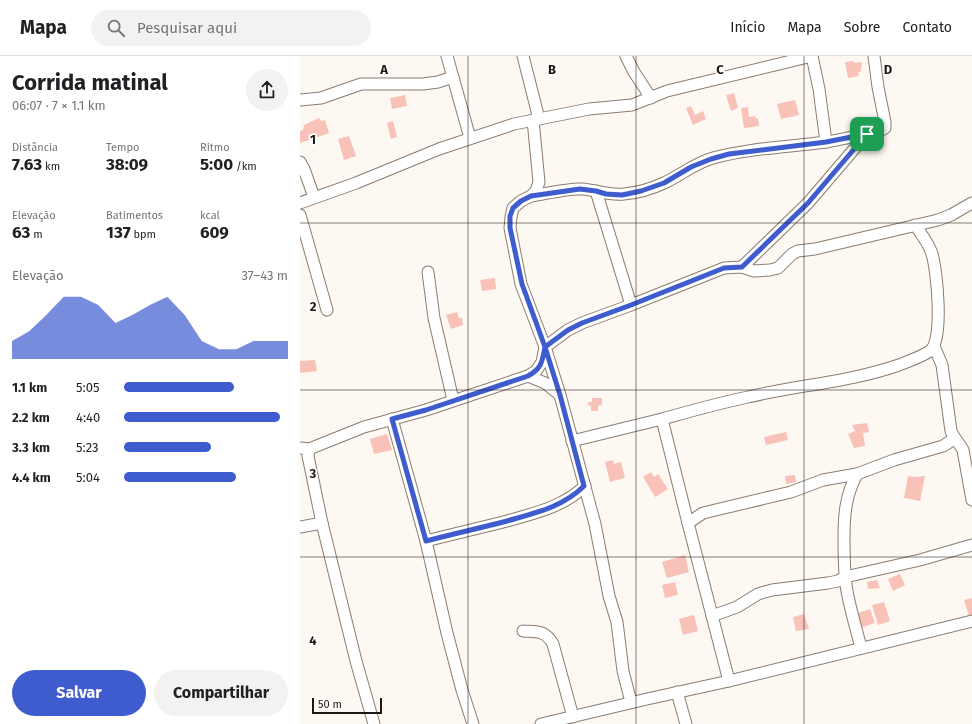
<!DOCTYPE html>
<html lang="pt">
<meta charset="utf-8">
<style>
:root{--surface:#fff;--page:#f2f2f2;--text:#202124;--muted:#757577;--line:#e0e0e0;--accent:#3f5ccf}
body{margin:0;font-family:"Fira Sans",sans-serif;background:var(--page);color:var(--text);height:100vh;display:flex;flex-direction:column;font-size:15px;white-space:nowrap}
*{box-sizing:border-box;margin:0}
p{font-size:13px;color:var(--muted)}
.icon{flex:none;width:22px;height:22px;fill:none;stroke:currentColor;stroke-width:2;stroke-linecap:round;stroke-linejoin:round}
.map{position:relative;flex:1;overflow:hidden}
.sheet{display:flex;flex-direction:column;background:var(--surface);width:300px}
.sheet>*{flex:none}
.scale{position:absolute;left:12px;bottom:10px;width:70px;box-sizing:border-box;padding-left:4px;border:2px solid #1d1813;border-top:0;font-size:11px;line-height:14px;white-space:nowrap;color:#1d1813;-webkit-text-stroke:3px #fff;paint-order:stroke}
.pin{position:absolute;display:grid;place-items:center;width:34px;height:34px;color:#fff;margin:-17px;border-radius:8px;box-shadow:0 2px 6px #0006}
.round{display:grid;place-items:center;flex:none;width:42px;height:42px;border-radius:21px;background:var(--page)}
.headline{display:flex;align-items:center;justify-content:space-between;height:68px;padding:0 12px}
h1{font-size:22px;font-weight:700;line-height:30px}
.stats{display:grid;grid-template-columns:repeat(3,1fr);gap:6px;height:68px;padding:4px 12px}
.stats div{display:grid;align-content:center}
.stats b{font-size:17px;font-weight:700}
.stats small{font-size:11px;font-weight:400}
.stats p{font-size:11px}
.chart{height:112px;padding:8px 12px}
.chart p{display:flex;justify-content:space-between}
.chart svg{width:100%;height:72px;margin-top:4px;fill:var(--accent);opacity:.7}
.button{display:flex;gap:8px;margin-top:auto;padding:8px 12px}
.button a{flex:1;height:46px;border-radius:24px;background:var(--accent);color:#fff;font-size:16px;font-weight:700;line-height:46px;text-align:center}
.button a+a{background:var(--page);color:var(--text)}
ul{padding:0 12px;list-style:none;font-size:13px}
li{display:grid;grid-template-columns:64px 48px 1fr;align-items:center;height:30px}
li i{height:10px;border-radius:5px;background:var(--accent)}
header{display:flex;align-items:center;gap:24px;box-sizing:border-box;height:56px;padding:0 20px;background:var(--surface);border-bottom:1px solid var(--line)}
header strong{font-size:19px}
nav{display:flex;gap:22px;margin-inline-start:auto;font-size:14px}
.search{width:280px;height:36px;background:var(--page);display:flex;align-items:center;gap:10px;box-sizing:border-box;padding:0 14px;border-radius:22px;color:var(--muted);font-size:15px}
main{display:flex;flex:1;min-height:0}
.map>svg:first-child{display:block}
.building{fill:#f8c2b9}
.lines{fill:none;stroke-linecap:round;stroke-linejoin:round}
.minor-casing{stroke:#8a7c70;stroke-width:13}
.minor{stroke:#fff;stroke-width:11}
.route-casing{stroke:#fff;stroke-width:8}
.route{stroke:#3f5ccf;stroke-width:5}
.grid{fill:none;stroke:#1d1813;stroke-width:1;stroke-opacity:0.55}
.grid-label{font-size:13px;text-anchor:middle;font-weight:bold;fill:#1d1813;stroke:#fff;stroke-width:3.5;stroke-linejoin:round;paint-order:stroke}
</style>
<header>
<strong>Mapa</strong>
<div class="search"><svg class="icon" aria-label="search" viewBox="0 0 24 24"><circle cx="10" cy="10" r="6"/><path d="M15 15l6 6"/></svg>Pesquisar aqui</div>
<nav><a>Início</a><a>Mapa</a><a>Sobre</a><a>Contato</a></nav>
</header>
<main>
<section class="sheet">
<div class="headline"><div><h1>Corrida matinal</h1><p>06:07 · 7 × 1.1 km</p></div><a class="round"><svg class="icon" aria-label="share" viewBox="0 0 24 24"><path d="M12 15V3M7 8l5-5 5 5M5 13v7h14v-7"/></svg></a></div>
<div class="stats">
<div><p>Distância</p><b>7.63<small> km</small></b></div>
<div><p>Tempo</p><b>38:09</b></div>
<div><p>Ritmo</p><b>5:00<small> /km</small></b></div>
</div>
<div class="stats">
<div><p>Elevação</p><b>63<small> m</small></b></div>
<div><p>Batimentos</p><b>137<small> bpm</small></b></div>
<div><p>kcal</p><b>609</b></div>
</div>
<div class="chart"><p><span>Elevação</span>37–43 m</p>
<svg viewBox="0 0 160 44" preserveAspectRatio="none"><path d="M0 44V33L10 27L20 17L30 6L40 6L50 11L60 22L70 17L80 11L90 6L100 17L110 33L120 38L130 38L140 33L150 33L160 33V44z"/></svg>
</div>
<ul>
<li><b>1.1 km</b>5:05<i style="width:67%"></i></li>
<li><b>2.2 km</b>4:40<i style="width:95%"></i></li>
<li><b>3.3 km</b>5:23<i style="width:53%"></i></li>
<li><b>4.4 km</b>5:04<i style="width:68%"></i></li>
</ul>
<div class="button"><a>Salvar</a><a>Compartilhar</a></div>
</section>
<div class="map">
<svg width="672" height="668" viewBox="0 0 672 668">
<rect width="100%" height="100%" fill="#fef8f3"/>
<!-- building -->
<g class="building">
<polygon points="554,5 554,7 562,6 561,15 558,17 559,20 548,22 545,6"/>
<polygon points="434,37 438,52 431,55 426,39"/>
<polygon points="105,39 107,50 92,53 90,42"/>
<polygon points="495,44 499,59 481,63 477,48"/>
<polygon points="391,50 395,59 403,55 406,63 393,69 386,52"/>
<polygon points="448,51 449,61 455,60 456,63 458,62 459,70 444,72 441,52"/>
<polygon points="19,62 21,65 25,64 29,77 0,87 0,75 3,74 4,69"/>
<polygon points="93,65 97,81 91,83 87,67"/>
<polygon points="49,80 56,100 44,104 38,83"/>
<polygon points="195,222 196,233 182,235 180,224"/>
<polygon points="157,256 159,262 162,262 163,269 151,273 146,259"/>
<polygon points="15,304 17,315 0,317 0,305"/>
<polygon points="292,342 302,342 302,349 298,350 298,355 291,355 291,350 288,349 288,346 292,346"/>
<polygon points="567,367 569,376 563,377 565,390 554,392 548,378 555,375 552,369"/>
<polygon points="486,376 488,384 466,389 464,381"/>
<polygon points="87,378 92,394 74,398 70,383"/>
<polygon points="313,404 314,408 321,406 325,422 310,426 305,406"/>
<polygon points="351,416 354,421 358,418 368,433 355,441 343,421"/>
<polygon points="495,419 496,426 486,428 485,420"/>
<polygon points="608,420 615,421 625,420 620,445 604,442"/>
<polygon points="385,499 389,516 367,522 362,506"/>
<polygon points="600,518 605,529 593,535 588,523"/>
<polygon points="577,524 580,532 568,533 567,526"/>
<polygon points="375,526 378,539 365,542 362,529"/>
<polygon points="672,542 672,559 669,560 664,544"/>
<polygon points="584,546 590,565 578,569 572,549"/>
<polygon points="570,553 575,567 560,572 555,558"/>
<polygon points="504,558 509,573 496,575 493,561"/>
<polygon points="394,559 398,575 383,579 379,563"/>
</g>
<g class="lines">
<!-- minor casing -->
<g class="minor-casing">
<g id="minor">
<polyline points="147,0 170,82"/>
<polyline points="223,0 239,63"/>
<polyline points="326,0 334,16 351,42"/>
<polyline points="512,0 519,33 526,86"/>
<polyline points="0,44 21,42 61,28 123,28 138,26 153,21"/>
<polyline points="233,64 239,126 236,135 231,140 221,145 213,152 211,161 210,172 221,228 245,291 260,339 295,468 309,540 317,566 323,615 331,646"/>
<polyline points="0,106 4,113 14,141"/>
<polyline points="296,135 331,249"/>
<path d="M231,140C245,138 269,132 282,133C297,134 308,140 324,138C337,137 351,133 364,127C381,119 395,107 413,102C450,92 489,91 526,86C544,83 562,79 580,75L585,72V66L578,31L574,0"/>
<polyline points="0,147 56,127 139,93 214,68 289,53 332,49 367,35 512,0"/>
<polyline points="0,159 27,254"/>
<polyline points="442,211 508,147 567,78"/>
<polyline points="128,216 134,262 153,344"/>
<path d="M634,290L642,309L651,375C654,382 659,387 663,394L672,444"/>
<polyline points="228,320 245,327 260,339"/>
<polyline points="92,363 126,485 147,577 162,634 173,668"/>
<path d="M362,363C391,355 419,347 448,341C498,329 550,326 599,309C609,305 621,301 630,295C644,285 637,214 632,198C629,187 621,178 615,169"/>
<polyline points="272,385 362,363 388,467 429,625"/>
<polyline points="0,392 9,393 64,371 126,354 228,320 236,315 242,306 245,291 268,274 282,267 331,249 424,212 442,211 454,215 470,214 478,212 492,198 498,195 515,193 638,164 651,159 672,147"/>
<polyline points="22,467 56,605 74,668"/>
<polyline points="388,467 403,457 491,436 523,424 557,418"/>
<polyline points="0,471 22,467 8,400 9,393"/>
<path d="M126,485C153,478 180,472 207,465C235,457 263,451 285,430"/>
<polyline points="412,560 437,551 458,538 472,534 528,527 538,525 545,521 620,504 672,489"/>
<path d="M223,575C237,576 245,574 253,588L273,661"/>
<path d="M561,592C556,571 549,550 546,529C544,513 544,497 544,480C544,458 546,438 557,418L594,404L643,390L654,383"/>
<polyline points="377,636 386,668"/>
<polyline points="241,668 347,643 429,625 672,565"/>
</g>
</g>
<!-- minor -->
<use href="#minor" class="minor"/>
</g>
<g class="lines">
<!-- route casing -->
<g class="route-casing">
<path id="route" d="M567,78L508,147L442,211L424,212L331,249L282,267L268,274L245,291C242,306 242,312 228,320L126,354L92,363L126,485C153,478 180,472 207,465C235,457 263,451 284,430L260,339L245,291L222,228L210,172V160L213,152L221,145L231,140L280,133L296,135L306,138L322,139L341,135L364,127L391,111L411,103L429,98L526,86L567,78"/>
</g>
<!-- route -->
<use href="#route" class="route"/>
</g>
<!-- grid -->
<path class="grid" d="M168,0V668M336,0V668M504,0V668M0,167H672M0,334H672M0,501H672"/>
<g class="grid-label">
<text x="84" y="18">A</text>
<text x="252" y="18">B</text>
<text x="420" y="18">C</text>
<text x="588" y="18">D</text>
<text x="13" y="88">1</text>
<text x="13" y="255">2</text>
<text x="13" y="422">3</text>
<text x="13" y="589">4</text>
</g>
</svg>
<div class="scale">50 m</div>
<div class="pin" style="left:567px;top:78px;background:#1e9e55"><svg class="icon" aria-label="arrive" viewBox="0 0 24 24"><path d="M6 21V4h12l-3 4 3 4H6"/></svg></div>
</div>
</main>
